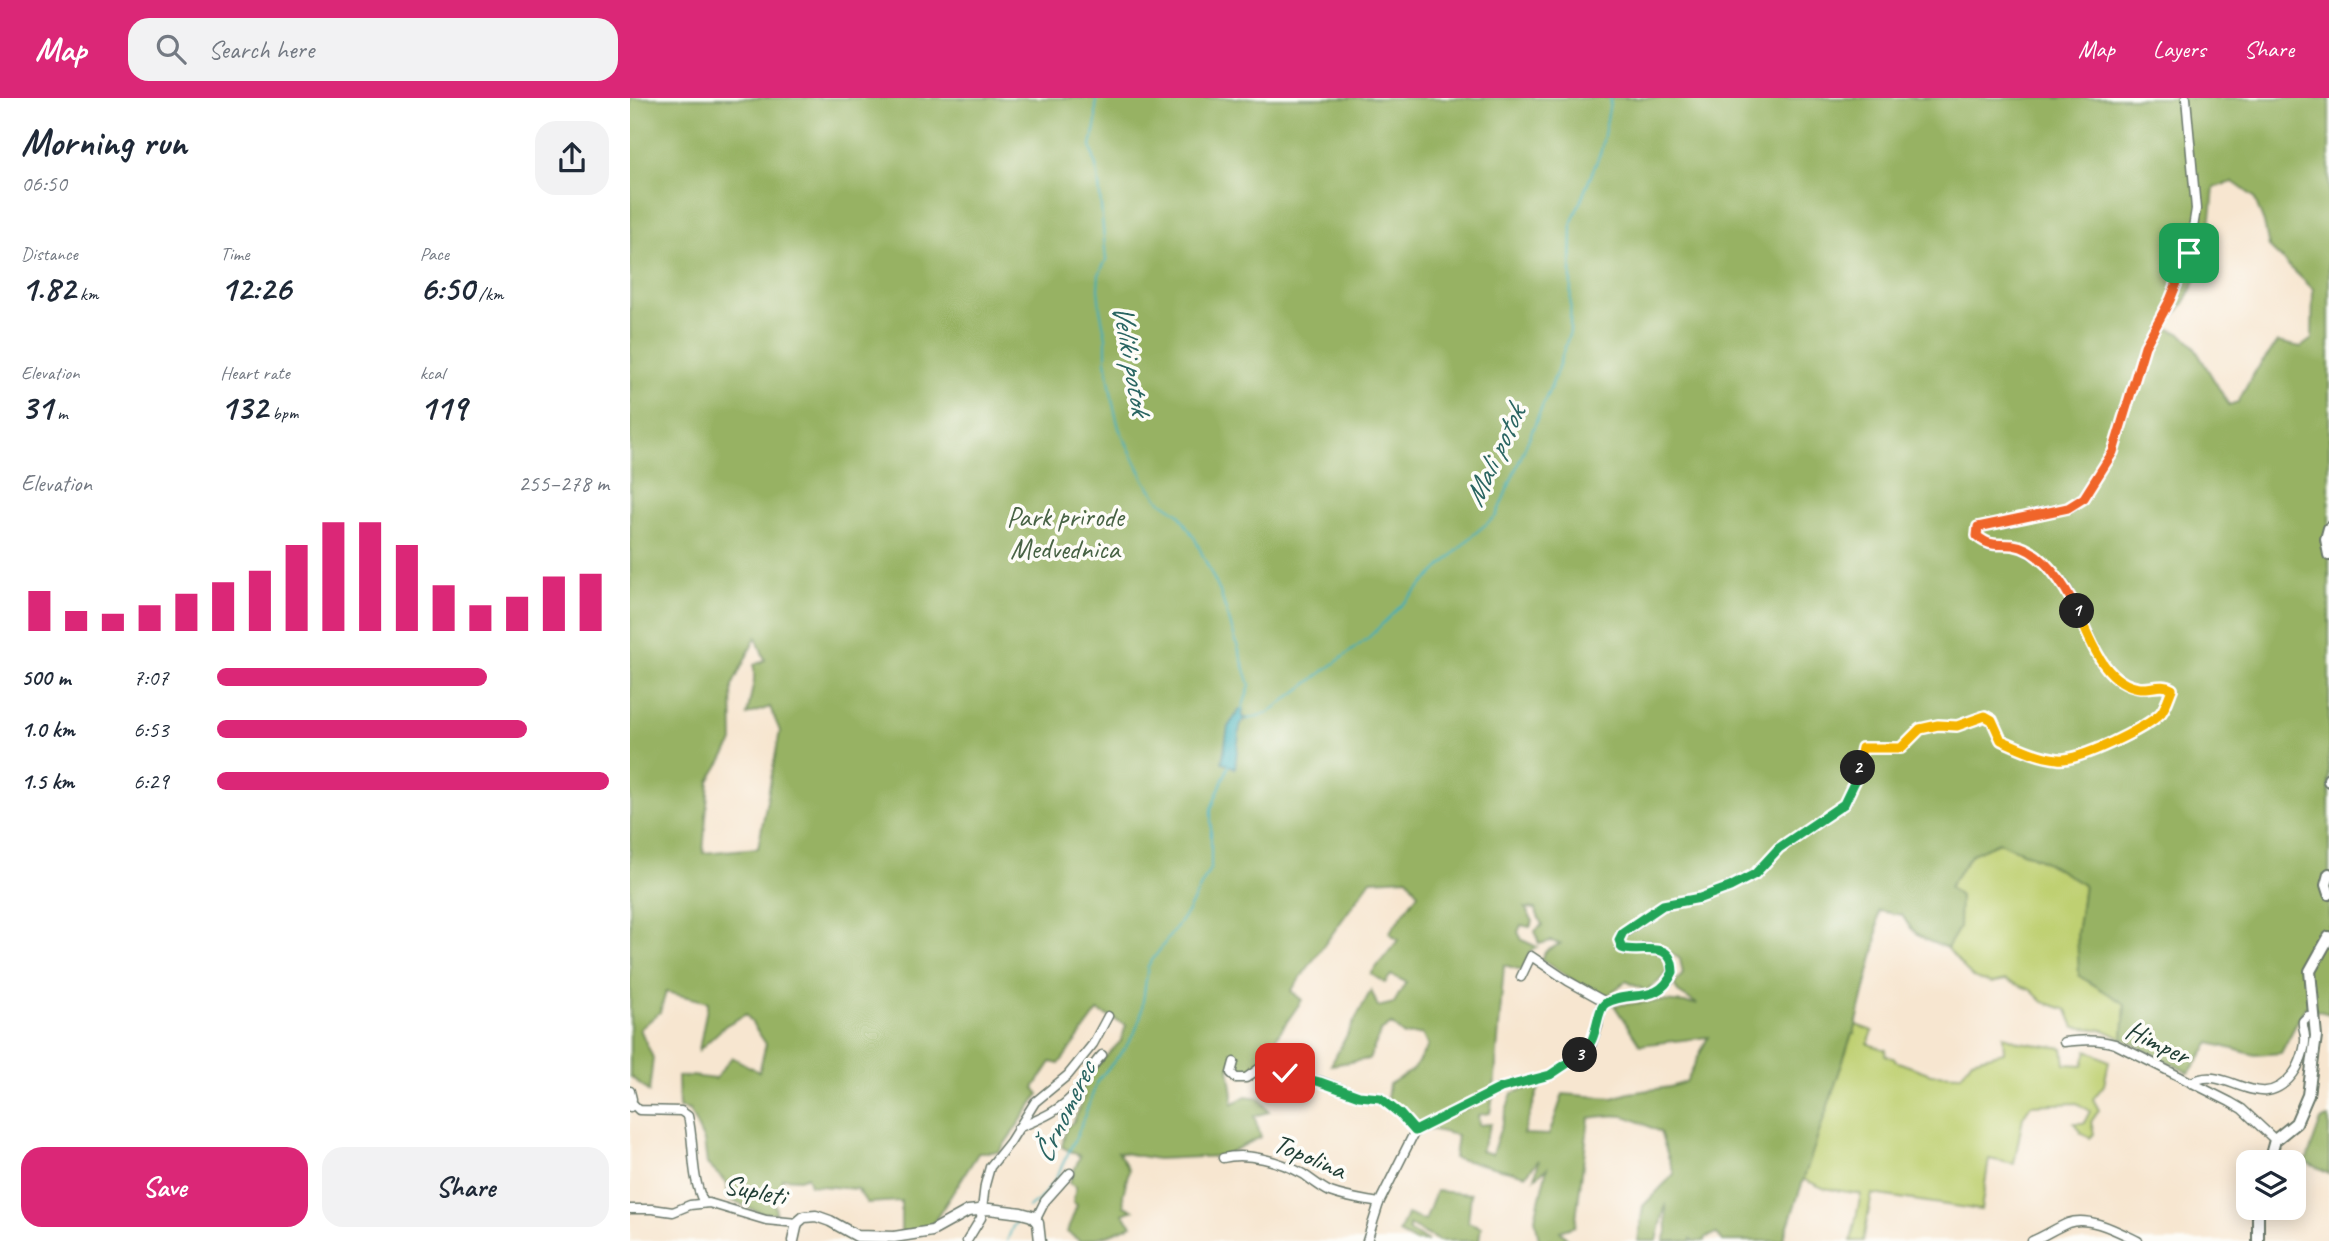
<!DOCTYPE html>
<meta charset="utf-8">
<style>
:root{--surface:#fff;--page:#f2f2f3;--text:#1f2937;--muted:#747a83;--accent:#db2777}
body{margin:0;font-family:Caveat,sans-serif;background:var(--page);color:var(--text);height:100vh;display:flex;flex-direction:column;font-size:26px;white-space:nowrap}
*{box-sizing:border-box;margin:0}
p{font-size:23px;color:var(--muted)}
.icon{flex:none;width:38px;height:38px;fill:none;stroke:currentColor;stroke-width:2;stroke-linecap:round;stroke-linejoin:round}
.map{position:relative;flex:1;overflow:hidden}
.drawer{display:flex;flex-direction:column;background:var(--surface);width:630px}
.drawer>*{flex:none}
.buttons{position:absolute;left:1606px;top:1052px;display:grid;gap:14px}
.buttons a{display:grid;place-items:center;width:70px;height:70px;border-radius:14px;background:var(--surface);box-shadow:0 4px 18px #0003;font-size:35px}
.pin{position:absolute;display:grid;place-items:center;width:60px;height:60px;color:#fff;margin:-30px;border-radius:14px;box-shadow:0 4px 10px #0006}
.km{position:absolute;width:35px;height:35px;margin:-18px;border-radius:50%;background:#222;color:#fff;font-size:19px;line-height:35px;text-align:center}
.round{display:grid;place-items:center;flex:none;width:74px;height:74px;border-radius:21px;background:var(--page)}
.head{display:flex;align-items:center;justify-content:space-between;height:119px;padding:0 21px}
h1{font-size:38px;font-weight:700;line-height:52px}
.stats{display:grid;grid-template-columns:repeat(3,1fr);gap:10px;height:119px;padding:7px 21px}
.stats div{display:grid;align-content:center}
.stats b{font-size:35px;font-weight:700}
.stats small{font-size:19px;font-weight:400}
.stats p{font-size:19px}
.chart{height:196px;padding:14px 21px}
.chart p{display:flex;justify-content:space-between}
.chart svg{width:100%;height:126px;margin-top:7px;stroke:var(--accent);stroke-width:6}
.action{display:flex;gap:14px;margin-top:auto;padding:14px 21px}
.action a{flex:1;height:80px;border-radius:21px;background:var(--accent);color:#fff;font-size:28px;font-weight:700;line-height:80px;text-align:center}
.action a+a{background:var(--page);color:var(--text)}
ul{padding:0 21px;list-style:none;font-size:23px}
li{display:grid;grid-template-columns:112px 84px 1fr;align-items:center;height:52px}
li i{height:18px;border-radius:9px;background:var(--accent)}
header{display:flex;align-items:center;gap:42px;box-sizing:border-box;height:98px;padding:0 35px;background:var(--accent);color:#fff}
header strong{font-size:33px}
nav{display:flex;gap:38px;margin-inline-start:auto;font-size:24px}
.search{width:490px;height:63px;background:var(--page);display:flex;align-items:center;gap:18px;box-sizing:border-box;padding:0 24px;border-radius:21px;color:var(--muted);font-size:26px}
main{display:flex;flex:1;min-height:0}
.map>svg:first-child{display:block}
.green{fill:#bfd072;stroke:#6f8653;stroke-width:2}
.forest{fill:#97b264;stroke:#5b784c;stroke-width:2;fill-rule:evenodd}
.water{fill:#3fafb8;stroke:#2f7676;stroke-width:2}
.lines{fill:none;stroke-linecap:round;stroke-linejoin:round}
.stream{stroke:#3fafb8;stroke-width:2}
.minor-casing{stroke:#6b786b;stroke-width:11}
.tertiary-casing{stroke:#6b786b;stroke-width:13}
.secondary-casing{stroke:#6b786b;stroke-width:14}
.minor{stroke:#fff;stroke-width:8}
.tertiary{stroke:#fff;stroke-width:10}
.secondary{stroke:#fff;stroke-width:10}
.split-1-casing{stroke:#fff;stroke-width:14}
.split-2-casing{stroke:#fff;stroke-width:14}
.split-3-casing{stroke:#fff;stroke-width:14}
.split-4-casing{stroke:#fff;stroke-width:14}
.split-1{stroke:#f0652b;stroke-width:9}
.split-2{stroke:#f5b400;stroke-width:9}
.split-3{stroke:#22a559;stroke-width:9}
.split-4{stroke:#22a559;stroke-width:9}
.labels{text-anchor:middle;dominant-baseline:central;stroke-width:7;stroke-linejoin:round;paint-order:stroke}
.park-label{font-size:28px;fill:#476244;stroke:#fdfcf7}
.street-label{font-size:28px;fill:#1f3d34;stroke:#fdfcf7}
.water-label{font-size:30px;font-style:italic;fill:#2a6562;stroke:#fdfcf7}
</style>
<header>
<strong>Map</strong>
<div class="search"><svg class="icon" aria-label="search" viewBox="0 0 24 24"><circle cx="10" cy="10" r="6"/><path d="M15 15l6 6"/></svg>Search here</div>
<nav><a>Map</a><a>Layers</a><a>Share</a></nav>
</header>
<main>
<section class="drawer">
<div class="head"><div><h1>Morning run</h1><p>06:50</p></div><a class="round"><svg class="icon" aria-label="share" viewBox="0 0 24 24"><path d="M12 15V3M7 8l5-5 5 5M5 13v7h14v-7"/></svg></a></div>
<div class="stats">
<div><p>Distance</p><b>1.82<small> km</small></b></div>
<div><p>Time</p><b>12:26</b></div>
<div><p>Pace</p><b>6:50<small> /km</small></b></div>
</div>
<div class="stats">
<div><p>Elevation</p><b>31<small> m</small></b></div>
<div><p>Heart rate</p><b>132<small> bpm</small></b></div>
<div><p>kcal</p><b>119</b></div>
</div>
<div class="chart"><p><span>Elevation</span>255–278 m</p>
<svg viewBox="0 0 160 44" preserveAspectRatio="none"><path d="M5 44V30M15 44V37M25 44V38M35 44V35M45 44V31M55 44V27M65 44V23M75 44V14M85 44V6M95 44V6M105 44V14M115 44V28M125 44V35M135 44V32M145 44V25M155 44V24"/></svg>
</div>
<ul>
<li><b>500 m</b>7:07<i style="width:69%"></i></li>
<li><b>1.0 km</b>6:53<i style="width:79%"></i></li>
<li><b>1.5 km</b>6:29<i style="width:100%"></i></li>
</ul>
<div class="action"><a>Save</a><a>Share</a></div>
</section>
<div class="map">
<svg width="1699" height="1143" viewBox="0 0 1699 1143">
<rect width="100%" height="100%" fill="#fdfcf7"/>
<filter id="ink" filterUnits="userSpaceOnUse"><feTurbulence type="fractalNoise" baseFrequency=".0143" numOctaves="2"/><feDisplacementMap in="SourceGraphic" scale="14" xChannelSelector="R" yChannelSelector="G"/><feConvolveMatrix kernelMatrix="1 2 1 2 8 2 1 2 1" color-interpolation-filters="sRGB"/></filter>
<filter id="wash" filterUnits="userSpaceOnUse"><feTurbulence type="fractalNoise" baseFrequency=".00686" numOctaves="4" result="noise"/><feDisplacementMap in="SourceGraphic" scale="28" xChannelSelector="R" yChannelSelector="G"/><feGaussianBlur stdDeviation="1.57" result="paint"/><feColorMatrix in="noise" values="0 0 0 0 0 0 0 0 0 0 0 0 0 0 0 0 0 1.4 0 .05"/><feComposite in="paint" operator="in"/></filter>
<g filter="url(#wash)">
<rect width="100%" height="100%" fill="#f7e6d0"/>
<!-- green -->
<g class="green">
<polygon points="1369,744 1412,762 1454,787 1447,837 1495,906 1493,941 1474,932 1444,929 1437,912 1413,904 1401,892 1375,882 1362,885 1342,879 1317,850 1329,830 1319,789 1342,756"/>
<polygon points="1226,927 1243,933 1238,946 1256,952 1255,957 1265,961 1265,963 1301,976 1331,977 1342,962 1374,954 1373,937 1389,944 1433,950 1435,966 1453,967 1457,952 1479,963 1474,987 1463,1001 1469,1012 1461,1024 1464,1036 1460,1040 1451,1035 1444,1025 1454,1025 1460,1013 1447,1005 1401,1007 1393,1019 1384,1066 1359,1061 1351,1112 1242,1096 1233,1143 1221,1143 1231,1096 1193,1090 1173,1081 1222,935 1224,936"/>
</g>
<!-- forest -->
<g class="forest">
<path d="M0,0H1699V916L1675,909L1651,955L1625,957L1580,945L1559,975L1493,941L1495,906L1449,878L1447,837L1454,787L1412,762L1369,744L1342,756L1319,789L1330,798L1329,830L1317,850C1293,842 1285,839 1272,817L1249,813L1246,846L1224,936H1222L1153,1143H1093L1087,1136L1076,1139L1075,1143H1063L1061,1141L1060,1143H1034L1037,1134L1036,1105L1027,1143H1008L1013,1108L1044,1076L1030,1034C998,1018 996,1014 959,1020L945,1128L930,1133L939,1143L909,1142L905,1120L917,1070L905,1080L909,1062L896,1077L824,1060L827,1037L794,1030L863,997L860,1015L848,1017L849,1027L861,1026L851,1053L862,1056L882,995L910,987L893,1036L919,1037L933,996L983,1000L999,995L1040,989L1056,984L1078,939L1010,947L984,907L1033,903L1067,906L1048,894L1044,886L1053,876L1050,861L1031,848C1032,857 1038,861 1039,870L1034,879L1016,893L996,883L977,898L958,892L911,861L916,853L930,846L921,843L909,846L905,833L912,827L905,811L895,810L903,823L900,829L891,827L888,834L892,842L907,849L900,854L892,872L874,867L864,992L790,1025L757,1001L759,986L783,972L798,948L792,936L774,937L761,926L751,933L739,961L701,967L741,892L748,909L764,905L776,884L761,877L755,885L741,876L768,842L759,835L788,795L777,780L741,782L661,893L672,902L636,954L631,968L611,978L609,966L599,970L603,997L602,1006L616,998L629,1000L639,1014L624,1018L631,1039L592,1058L527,1061L488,1054L499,1072L493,1097L494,1108L503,1112L493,1116L502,1127L478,1137L453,1143H450L437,1134L447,1107L443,1104L446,1089L439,1085L450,1058L432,1049L436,1030L444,1023L454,1000L450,994L468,967L491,943L496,927L468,913L429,966L421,964L404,990L409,996L369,1054H349L300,1130L271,1135V1103L237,1105L227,1091L180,1087L177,1078L170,1081L152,1080L153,1093L144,1098L146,1115H132L98,1101L97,1085L77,1066L74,1043L59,1012L49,1010L48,979L62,978L85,981L102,959L129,974L136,946L116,916L96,927L69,952L78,904L36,894L30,914L10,931L23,960L19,994L0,978ZM1603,84L1624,99L1634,125L1639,149L1683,191L1682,241L1671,249L1648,244L1624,275L1608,304L1599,307L1563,247L1552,236L1535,229C1542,220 1550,212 1556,202C1576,168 1581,128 1584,89ZM126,539L135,562L124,567V583L117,617L140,609L150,633L128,750L73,755L79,683L103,644L102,588Z"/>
<polygon points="1699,1020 1699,1076 1676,1064 1691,1022"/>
<polygon points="806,1093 841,1096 838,1124 851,1129 849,1143 809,1143 779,1127 779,1133 798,1143 784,1143 769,1135 777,1116 795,1123"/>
</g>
<!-- water -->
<polygon class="water" points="610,611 613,612 612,619 619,621 613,622 610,628 605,670 592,664 598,629"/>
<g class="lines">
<!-- stream -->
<g class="stream">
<polyline points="466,0 466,24 461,48 468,77 476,162 469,176 468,191 470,211 476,240 476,262 483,306 489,330 515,383 529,402 548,415 565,441 590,494 620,587 611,614"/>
<polyline points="618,621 638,615 737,541 843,437 866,418 924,281 940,234 942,124 971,53 981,0"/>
<polyline points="398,1110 409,1102 424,1084 448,1035 468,982 493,953 505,934 511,917 518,868 558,813 581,769 581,711 599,667"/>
<polyline points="377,1143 383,1128 390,1121"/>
</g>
</g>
</g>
<g filter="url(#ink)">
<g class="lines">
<!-- minor casing -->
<g class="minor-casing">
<g id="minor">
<polyline points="891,879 901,858 938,883 972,902 974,906"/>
<path d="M1434,944C1452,942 1468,941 1485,946L1600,1004L1612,1011L1645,1042"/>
<polyline points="604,964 601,975 606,980 616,980 630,970 641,970 664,979 690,983 729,998 750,1000 770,1016 785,1033"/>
<path d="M1561,985C1595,963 1629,1020 1663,976C1670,967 1676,949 1675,939C1675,933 1672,929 1673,923L1678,918H1685"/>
<polyline points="0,993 2,1001 0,1009"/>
<path d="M2,1005L9,1012L51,1013L58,1018C65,1047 60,1078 74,1105"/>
<path d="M388,1030C409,1021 431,1013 446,994C455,982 461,968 472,957"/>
<path d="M593,1060C617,1054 650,1063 673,1076C682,1082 690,1089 700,1094C716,1100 733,1102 749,1105"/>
<polyline points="0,1111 22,1111 43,1114 60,1107 79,1105 136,1122 167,1125"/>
<polyline points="406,1121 415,1103 440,1075"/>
<polyline points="337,1143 351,1120 355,1087 360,1069 380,1044 405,1004 438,977 463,946 478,918"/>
<path d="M737,1143L749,1105L785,1033L871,990L920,977L954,955L961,947L968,928L970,912L974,906L990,901L1026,894L1040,882L1043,870L1040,861L1034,855L1020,850L995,852L990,848V838L1033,807L1070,800L1100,789L1125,776L1149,750L1215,706L1225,681L1232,650H1271L1290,631L1308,627L1327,628L1355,618L1362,622L1371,642C1389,650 1408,659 1428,661C1447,664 1517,630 1531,615C1536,609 1539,598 1542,591L1537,588L1509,590L1488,581L1472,565L1436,489L1412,462L1386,447H1359L1347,438L1348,430L1367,425L1380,424L1404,416L1439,410L1454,400L1483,354L1515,248L1540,202L1559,155L1566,111L1556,0"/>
<path d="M1402,1143C1414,1138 1426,1130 1438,1125C1459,1117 1489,1134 1508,1143"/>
</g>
</g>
<!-- tertiary casing -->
<g class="tertiary-casing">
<polyline id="tertiary" points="163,1143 167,1125 174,1119 186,1118 200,1123 227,1138 264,1139 302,1133 338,1113 359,1111 391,1115 402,1118 408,1125 410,1143"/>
</g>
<!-- secondary casing -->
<g class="secondary-casing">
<g id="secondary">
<polyline points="1699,430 1696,441 1699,457"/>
<polyline points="1699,681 1699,683"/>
<polyline points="1699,776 1696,787 1699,796"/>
<polyline points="1639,1064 1645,1042 1666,1025 1678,997 1686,938 1680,873 1699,839"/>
<polyline points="1628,1143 1628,1110"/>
</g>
</g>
<!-- minor -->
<use href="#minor" class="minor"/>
<!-- tertiary -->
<use href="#tertiary" class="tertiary"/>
<!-- secondary -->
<use href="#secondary" class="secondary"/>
</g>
</g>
<g class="lines" filter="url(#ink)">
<!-- split-1 casing -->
<g class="split-1-casing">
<path id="split-1" d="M1447,513C1436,489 1412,451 1383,447C1366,445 1362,450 1347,438L1348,429L1438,410L1454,400L1483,354L1515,248L1540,202L1559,155"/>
</g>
<!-- split-2 casing -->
<g class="split-2-casing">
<path id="split-2" d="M1228,670L1232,650H1271L1290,631L1308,627L1327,628L1355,618L1362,622L1371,642C1389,650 1408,659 1428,661C1447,664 1517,630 1531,615C1536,609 1539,598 1542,591C1532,585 1521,591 1510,590C1473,585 1461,542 1447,513"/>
</g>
<!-- split-3 casing -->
<g class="split-3-casing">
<path id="split-3" d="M950,957C970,943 965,911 976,905C1001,891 1028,908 1043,874C1042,839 1011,857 992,850L989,842L993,834L1033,807L1070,800L1100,789L1125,776L1149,750L1214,706L1226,681L1228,670"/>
</g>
<!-- split-4 casing -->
<g class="split-4-casing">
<polyline id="split-4" points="655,975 690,984 729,998 750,1000 770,1016 785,1033 871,990 920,977 950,957"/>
</g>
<!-- split-1 -->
<use href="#split-1" class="split-1"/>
<!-- split-2 -->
<use href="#split-2" class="split-2"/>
<!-- split-3 -->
<use href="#split-3" class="split-3"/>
<!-- split-4 -->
<use href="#split-4" class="split-4"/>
</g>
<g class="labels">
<!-- park labels -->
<g class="park-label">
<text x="435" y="418">Park prirode<tspan x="435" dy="32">Medvednica</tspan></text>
</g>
<!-- street labels -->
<g class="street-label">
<text transform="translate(1528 944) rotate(26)">Himper</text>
<text transform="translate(680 1058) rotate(23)">Topolina</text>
<text transform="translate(125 1092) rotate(12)">Supleti</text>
</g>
<!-- water labels -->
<g class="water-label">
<text transform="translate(502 261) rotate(80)">Veliki potok</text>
<text transform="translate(864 358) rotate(-65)">Mali potok</text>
<text transform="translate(434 1014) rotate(-64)">Črnomerec</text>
</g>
</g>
</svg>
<div class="buttons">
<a><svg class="icon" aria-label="layers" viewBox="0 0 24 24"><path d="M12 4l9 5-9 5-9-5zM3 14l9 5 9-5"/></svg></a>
</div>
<div class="pin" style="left:1559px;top:155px;background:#1e9e55"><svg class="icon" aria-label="arrive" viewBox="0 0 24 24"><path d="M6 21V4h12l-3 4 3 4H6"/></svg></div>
<div class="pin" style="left:655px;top:975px;background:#d93025"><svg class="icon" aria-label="check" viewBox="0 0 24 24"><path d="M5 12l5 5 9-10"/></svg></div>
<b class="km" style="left:1447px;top:513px">1</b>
<b class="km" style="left:1228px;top:670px">2</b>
<b class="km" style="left:950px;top:957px">3</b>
</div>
</main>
